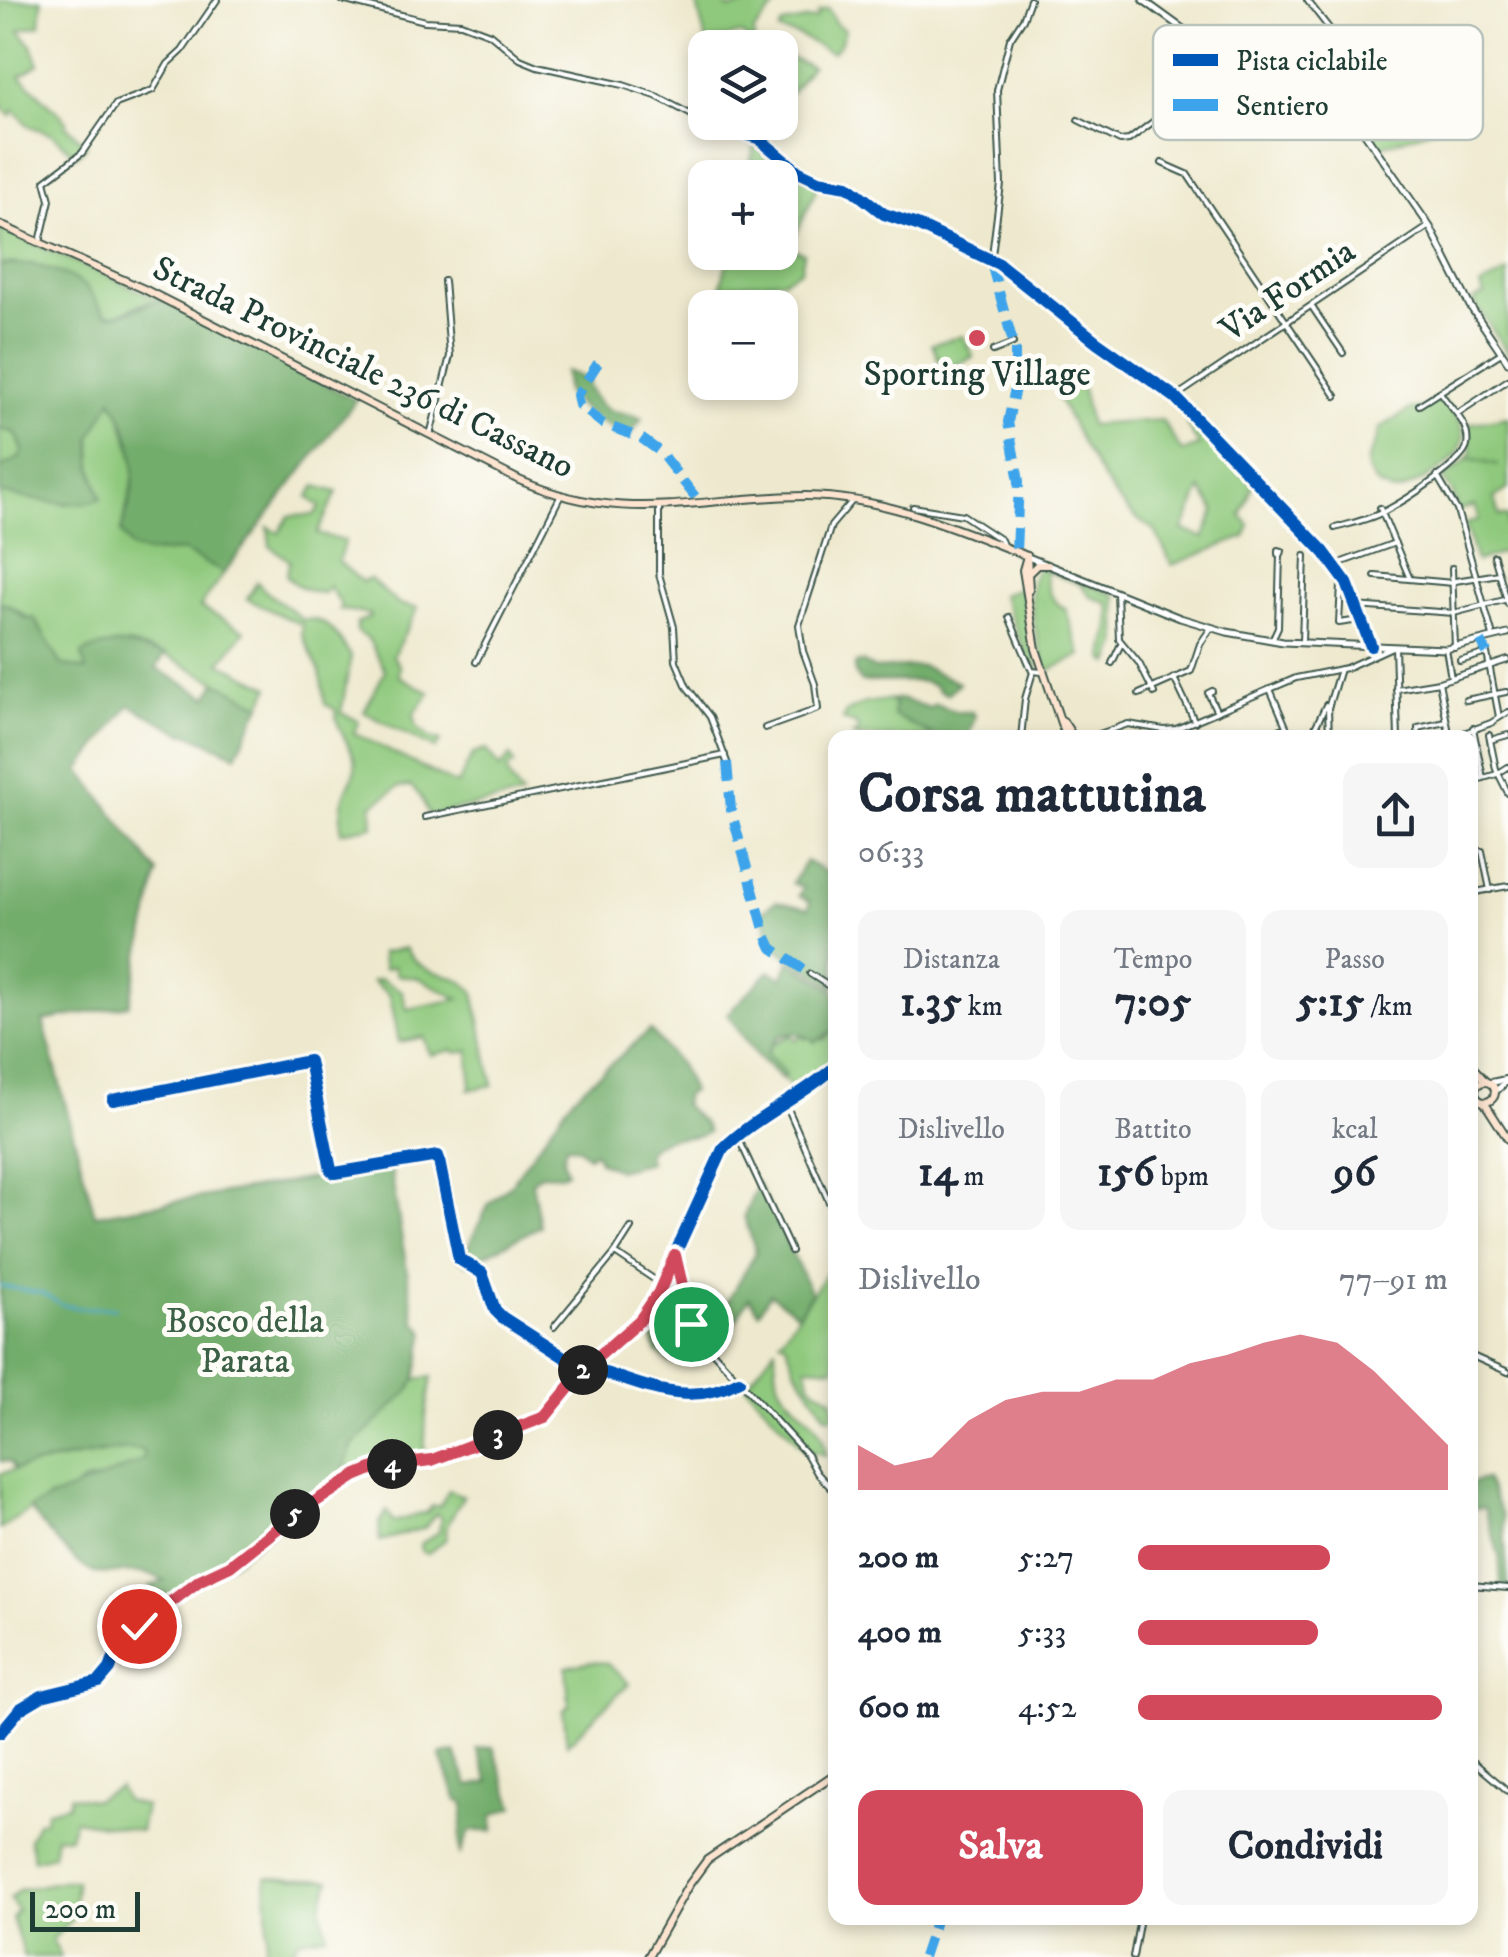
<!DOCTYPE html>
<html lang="it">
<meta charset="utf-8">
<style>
:root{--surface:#fff;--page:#f6f6f7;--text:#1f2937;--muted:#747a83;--accent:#d1495b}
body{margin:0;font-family:"IM FELL DW Pica",serif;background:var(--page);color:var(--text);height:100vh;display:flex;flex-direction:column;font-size:38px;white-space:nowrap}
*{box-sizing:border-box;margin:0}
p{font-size:32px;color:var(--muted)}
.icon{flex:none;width:55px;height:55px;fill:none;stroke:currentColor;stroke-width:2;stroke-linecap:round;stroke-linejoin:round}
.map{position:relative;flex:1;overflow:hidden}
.details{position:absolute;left:828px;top:730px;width:650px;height:1195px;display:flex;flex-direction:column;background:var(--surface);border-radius:20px;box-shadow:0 5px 15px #0003}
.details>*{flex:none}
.tools{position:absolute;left:688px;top:30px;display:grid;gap:20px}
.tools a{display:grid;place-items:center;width:110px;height:110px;border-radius:20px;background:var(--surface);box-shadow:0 5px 15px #0003;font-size:50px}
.scale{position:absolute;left:30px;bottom:25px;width:110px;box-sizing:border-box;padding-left:10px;border:5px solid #1f3d34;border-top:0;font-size:28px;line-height:35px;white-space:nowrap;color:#1f3d34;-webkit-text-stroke:8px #fdfcf7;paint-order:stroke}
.pin{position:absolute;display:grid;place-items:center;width:85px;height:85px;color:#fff;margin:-42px;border:5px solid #fff;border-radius:50%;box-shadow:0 2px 10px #0007}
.km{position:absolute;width:50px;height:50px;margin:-25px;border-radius:50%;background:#222;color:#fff;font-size:28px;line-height:50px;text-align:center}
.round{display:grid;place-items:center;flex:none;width:105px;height:105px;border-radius:20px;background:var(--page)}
.overview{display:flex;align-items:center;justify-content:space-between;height:170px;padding:0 30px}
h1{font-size:55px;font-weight:700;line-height:75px}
.figures{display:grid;grid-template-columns:repeat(3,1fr);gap:15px;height:170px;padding:10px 30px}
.figures div{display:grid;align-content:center;border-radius:20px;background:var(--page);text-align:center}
.figures b{font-size:42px;font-weight:700}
.figures small{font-size:28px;font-weight:400}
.figures p{font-size:28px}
.chart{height:280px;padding:20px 30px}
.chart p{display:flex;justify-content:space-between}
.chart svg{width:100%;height:180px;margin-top:10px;fill:var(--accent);opacity:.7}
.primary-button{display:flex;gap:20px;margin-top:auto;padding:20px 30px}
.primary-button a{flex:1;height:115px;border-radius:20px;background:var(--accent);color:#fff;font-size:40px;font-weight:700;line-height:115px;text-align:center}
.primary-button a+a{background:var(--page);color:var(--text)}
ul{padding:0 30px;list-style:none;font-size:32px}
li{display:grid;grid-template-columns:160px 120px 1fr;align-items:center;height:75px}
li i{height:25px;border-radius:12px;background:var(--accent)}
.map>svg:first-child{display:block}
.green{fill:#8fc97d;stroke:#578358;stroke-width:2.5;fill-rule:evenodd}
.forest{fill:#73ad6c;stroke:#497550;stroke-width:2.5}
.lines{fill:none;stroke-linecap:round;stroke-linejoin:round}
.stream{stroke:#49a7c8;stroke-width:2.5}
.minor-casing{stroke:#3e574b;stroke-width:8}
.tertiary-casing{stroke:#3e574b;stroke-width:9}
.secondary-casing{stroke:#3e574b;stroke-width:10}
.minor{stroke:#fff;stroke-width:4}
.tertiary{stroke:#fff;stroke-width:5}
.secondary{stroke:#fde4d0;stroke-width:6}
.quiet{stroke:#3da4eb;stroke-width:10;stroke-dasharray:20 10;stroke-linecap:butt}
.cycleway-casing{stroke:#fdfcf7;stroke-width:19}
.cycleway{stroke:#0057b8;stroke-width:12}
.route-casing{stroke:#fff;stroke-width:20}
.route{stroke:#d1495b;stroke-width:12}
.poi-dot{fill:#d1495b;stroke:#fdfcf7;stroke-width:4}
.labels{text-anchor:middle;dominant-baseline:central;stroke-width:10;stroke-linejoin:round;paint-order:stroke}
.street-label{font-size:35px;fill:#1f3d34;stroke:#fdfcf7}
.poi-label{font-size:35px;fill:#1f3d34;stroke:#fdfcf7}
.park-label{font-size:35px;fill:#3b6046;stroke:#fdfcf7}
.key{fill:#fdfcf7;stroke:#bac3bc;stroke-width:2.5}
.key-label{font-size:28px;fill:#1f3d34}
</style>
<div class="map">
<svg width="1508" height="1957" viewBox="0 0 1508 1957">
<rect width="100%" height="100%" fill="#fdfcf7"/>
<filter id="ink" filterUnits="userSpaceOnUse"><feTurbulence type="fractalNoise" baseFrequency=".01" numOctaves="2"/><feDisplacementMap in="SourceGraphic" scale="20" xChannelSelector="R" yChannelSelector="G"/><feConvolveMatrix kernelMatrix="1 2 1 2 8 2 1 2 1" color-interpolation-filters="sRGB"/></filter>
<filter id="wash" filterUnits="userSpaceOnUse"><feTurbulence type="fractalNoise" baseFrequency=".0048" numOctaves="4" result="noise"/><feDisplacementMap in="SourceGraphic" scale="40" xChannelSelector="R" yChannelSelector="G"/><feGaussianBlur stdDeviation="2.25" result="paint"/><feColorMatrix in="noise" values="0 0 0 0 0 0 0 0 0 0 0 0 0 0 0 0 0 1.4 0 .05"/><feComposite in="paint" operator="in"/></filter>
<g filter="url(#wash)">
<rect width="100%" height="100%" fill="#eee9ce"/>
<!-- green -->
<g class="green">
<polygon points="0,0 42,0 40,25 19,30 32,46 39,64 20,76 67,121 66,125 87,146 76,156 52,134 29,126 14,110 11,116 0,105"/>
<polygon points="696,0 723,0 728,9 754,4 759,0 786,0 774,8 754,31 755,46 758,47 743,48 749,40 741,34 706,42"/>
<polygon points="828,9 836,24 845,30 840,44 832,53 799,36 779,31 783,24 817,18 818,12"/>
<polygon points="780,54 811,66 791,93 780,92"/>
<polygon points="1421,92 1440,126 1379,147 1366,119"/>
<polygon points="756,139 799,174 819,183 790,248 804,253 801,270 783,280 721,286 729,253 780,252 780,178 747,177"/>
<polygon points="0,228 163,301 147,302 113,316 105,314 96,301 16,263 0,265"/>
<polygon points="1508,272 1508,354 1473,300 1484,295 1481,286"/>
<polygon points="963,336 973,357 943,370 932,344"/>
<path d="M1068,380H1080L1090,425L1162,420L1182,452L1199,446L1187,424L1196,422L1253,485L1241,516L1250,525L1245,537L1172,565L1154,529C1112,511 1081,439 1059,400ZM1201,489L1215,511L1204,538L1183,530Z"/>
<path d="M112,397L120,413L136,466L121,533L150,553L183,551L224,573L200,607L245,631L220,663L270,687L261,705L165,655L129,644L82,654L87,670L62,665C46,641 31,610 0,603V493L67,504L96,486L91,459V436Z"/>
<path d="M1440,397C1446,407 1455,413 1460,423C1477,455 1426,479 1403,490L1394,492L1377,485C1355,457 1377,455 1379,429L1412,408L1421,410Z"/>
<polygon points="1508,417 1508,489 1494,498 1499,516 1508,516 1508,551 1476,562 1465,524 1479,519 1475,506 1459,510 1453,493 1443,479 1468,458 1499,465 1468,457 1472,453 1468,424"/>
<polygon points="0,429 16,433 23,451 19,458 0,468"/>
<path d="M316,486L337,492L317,534L345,541L338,561L362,582L370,579L398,604L418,608L393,656L400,667L399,676L430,693L414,714L417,728L430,738L441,741L435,749L364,712L385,671L369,640L357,631V623L370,617L369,614L339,609L341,605L329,586L325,593C311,593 295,587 286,575L290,561L270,546L268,527L279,533L289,516L314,515L320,507L308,497Z"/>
<path d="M1039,567L1116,595L1118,644L1110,663L1104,659C1105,640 1114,625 1109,604L1092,597L1080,584L1046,571C1046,585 1050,602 1065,608L1081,655L1046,672C1040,649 1021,584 1039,567Z"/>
<path d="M257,582C270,599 288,604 302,620C327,615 338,637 351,656L341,713L359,721L354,733L457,785L473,754L486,750L500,768L510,756L514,764L507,769L509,777L522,796L429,815L421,797L411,786L398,787L372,806L373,826L341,832C341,822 340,810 343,800C346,786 357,777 355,762C352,743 335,732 336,710L325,704L320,672L302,635V625L247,599Z"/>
<polygon points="1021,587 1038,671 1031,667 1002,595"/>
<polygon points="888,700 895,704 894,715 934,737 854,737 853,734 858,734 857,725 843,720 845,713 865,703"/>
<path d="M405,948C428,984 449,964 474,992L493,1085L468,1090L471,1088L469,1051L455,1053L453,1050L430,1055L424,1037L399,1042L390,996L372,981L380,979L402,991L407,1009L459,999L418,978L397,975L394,966L384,969L381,953Z"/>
<polygon points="835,1030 835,1065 798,1094 782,1078 785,1074 767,1056 770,1045 791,1035 796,1040 801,1036 805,1039 809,1036 814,1042 820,1037 823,1040"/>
<polygon points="835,1261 835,1368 806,1366 811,1385 833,1399 834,1415 830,1417 825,1414 795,1368 786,1343 780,1340"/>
<path d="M775,1348C776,1360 775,1378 781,1388C797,1413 823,1418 826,1455L815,1452L809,1454L746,1386Z"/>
<path d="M432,1377L426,1415L424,1460C395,1462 361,1462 339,1483C342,1473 344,1461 349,1451C361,1426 399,1410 416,1379Z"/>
<polygon points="136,1447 144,1451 145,1459 103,1479 84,1482 65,1495 49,1498 0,1529 0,1474 32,1465"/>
<polygon points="449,1490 463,1496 447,1526 446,1539 427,1554 421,1551 420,1544 439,1532 441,1518 436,1513 425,1528 380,1541 379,1524 387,1511 393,1522 428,1512 432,1506 440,1506"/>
<polygon points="591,1662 606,1663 629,1683 567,1744 563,1711 569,1705 566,1667"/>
<polygon points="119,1787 125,1801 145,1806 140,1831 74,1820 69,1837 56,1836 53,1855 34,1860 29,1839 38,1821 44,1822 47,1810 68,1805 70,1796 94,1800"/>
<polygon points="266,1877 330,1880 321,1907 327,1935 300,1939 288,1957 263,1957 268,1934"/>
<polygon points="62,1881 76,1881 76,1886 72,1919 52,1940 61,1957 24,1957 12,1918 17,1910 10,1899 19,1890"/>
</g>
<!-- forest -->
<g class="forest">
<path d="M32,264L69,276L86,287L105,314C123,318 144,302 163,301L356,400L224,573L183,551L150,553L132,549L121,532C138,479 141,450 112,399L91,437L92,467L101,498C83,510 23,498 0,493V468L19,458L23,451L16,433L0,429V265Z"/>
<path d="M565,371L589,380L587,384C605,420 612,407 642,418L630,435C602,427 586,413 566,393Z"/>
<path d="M0,603L9,605L26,619L34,618L62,665L86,670L82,654C111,638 135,646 165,655L156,668L208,697L216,682L261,705L236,755L188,733L184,734L129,705L80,770L158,873L129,1005L43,1021L95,1215L390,1165L415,1321L425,1332L416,1379L410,1390L352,1446L339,1483L295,1513L233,1563L200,1579L167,1603L149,1590L150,1586L165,1581C136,1567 125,1575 96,1573C82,1572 38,1522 30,1508C67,1489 107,1479 144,1459L143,1451C126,1444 36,1464 15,1470L10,1462L0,1461Z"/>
<path d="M862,662L875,669L922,666L959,683L947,694L939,691L934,685L919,681L862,682C855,676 853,672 856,663Z"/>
<path d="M900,699L930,708L935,704L958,712H972L975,717L968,737C929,738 926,732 893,715L895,704L888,700Z"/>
<polygon points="806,861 835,877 835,987 774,947 761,912 776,901 808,909 810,901 799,896 803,887 792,883"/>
<path d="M789,961L835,991V1030L815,1042C806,1032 787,1031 776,1038L767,1054L786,1074L781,1078L757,1056L727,1014L770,971L782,978Z"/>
<path d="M650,1030L680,1065L692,1091L686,1095L683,1104L704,1124L708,1132C685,1144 669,1128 647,1152L649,1162L618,1170L600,1162L594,1151L588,1156L579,1148L566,1145L563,1159L567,1172L561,1175L540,1174L532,1182L540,1226L468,1264L461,1260L489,1204L511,1184L572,1098Z"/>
<path d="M758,1184C776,1222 795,1256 811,1294L798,1314L770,1294L759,1312L749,1298L716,1353L705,1340L756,1252L744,1216Z"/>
<polygon points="688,1315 690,1327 701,1341 671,1363 657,1352 652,1338"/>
<polygon points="1485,1479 1503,1516 1508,1587 1501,1586 1499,1555 1484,1508 1470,1508 1470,1483"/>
<path d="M493,1747L514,1807L493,1815V1831H470L460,1854C457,1845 464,1818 464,1803L457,1801L440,1754L455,1752L469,1786L489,1782L477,1749Z"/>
</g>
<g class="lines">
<!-- stream -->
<polyline class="stream" points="0,1286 41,1293 63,1305 80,1308 115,1308"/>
</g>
</g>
<g filter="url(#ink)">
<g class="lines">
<!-- minor casing -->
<g class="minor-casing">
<g id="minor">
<polyline points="342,0 425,21 461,23 490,34 520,59 537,66 623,85 656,96 705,122"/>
<polyline points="1307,0 1332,32 1362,121 1361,127"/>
<polyline points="1261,81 1337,55"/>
<polyline points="1361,119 1414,93"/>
<polyline points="1078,120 1120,141 1129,140 1229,64"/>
<polyline points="706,122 758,138 799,172 818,181 848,186 884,214 917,225 999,264 1097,342 1175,397 1324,552 1347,583 1371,646"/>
<polyline points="1162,163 1187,174 1336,396"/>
<polyline points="40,242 50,200 45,181 82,153 116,104 153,90 168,64 182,51 217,0"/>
<polyline points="991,263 1001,184 997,90 1010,39 1023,19 1030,0"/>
<polyline points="1312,307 1343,353"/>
<polyline points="993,351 1013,343"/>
<polyline points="1175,397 1428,227"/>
<polyline points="1419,405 1501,353"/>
<polyline points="1458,413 1508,380"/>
<polyline points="430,435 450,356 444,281"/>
<polyline points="1437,476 1457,510 1493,636"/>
<polyline points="913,507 963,515 1001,540 1004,547"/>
<polyline points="659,508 659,574 674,627 676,661 687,687 710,717 727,762"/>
<polyline points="1380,508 1410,579"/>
<path d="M1335,528C1352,523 1372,519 1387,510C1404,501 1464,463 1467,446C1471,423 1450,409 1440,392"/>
<polygon points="1278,550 1282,551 1281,554 1278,554"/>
<polyline points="1494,556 1508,604"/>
<polyline points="1334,565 1395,543"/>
<polyline points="1452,568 1455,648"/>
<polyline points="1375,576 1453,583"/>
<polyline points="1338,579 1341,585 1339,623 1360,620"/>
<polyline points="1455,581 1499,574"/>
<polyline points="1117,593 1119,639 1139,663 1154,693"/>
<polyline points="1355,606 1454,613 1508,599"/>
<polyline points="1009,617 1032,671 1042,672"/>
<polyline points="1272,640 1278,627 1280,555"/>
<polyline points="1302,641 1305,556"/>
<polyline points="1395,647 1398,738"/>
<polyline points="1446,649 1451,678"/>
<polyline points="1460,661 1487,653 1499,717"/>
<polyline points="476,662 560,497"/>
<polyline points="1112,663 1121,644"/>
<polyline points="1174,678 1195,722"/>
<polyline points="1439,682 1450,738 1491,723 1508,712"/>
<polyline points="1270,689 1291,738"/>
<polyline points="1396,689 1439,682 1508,660"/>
<polyline points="1212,691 1208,693 1217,712"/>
<polyline points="1139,694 1191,671 1200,644 1211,628"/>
<polyline points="1466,700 1506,692"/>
<polyline points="765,728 818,709 815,684 803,651 799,625 831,526 853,500"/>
<polyline points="1473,728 1483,778"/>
<polyline points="1489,735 1496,769 1508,793"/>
<polyline points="1021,738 1025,699 1033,672"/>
<polyline points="1088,738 1128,724 1164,730 1176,729 1296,678 1346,668 1392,647"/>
<polyline points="1261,738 1286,727"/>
<polyline points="1310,738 1326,705"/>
<polyline points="1329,738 1328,708 1340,669"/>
<polyline points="1419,738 1418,728 1446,722"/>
<polyline points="1434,738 1449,734"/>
<polyline points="1490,740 1508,735"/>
<polyline points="1470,782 1497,774 1508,767"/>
<polyline points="425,817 725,755"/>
<polyline points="1482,851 1490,890"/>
<polyline points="1470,893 1508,886"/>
<polyline points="810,974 835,990"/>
<path d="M113,1100L309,1061L331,1170L335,1173L438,1156L459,1259L482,1273L495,1310L502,1317L578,1366C631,1376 681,1413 739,1381"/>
<polyline points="786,1104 835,1216"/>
<polyline points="737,1135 791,1251"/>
<polyline points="615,1253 661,1284"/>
<polyline points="675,1255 693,1330 807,1455 817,1473 835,1492"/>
<polyline points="554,1327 615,1253 631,1228"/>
<polyline points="1470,1355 1508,1372"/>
<polyline points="1470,1585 1508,1588"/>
<path d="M0,1733L20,1709L42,1696L99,1682L110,1669L121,1640L200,1580L230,1566L293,1516L342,1483L379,1466L432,1460L545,1417L585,1368L640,1319L653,1302L723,1149C756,1116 800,1098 835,1067"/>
<polyline points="1470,1759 1508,1791"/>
<polyline points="1133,1957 1140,1918"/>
</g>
</g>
<!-- tertiary casing -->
<g class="tertiary-casing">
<g id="tertiary">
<polyline points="1143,0 1252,79 1324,108 1361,128 1430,227 1470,306 1508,362"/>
<polyline points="1028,557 1180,618 1227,632 1283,642 1446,649 1508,634"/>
<polyline points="1489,1083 1508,1079"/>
<polyline points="1494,1093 1507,1081"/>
</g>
</g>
<!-- secondary casing -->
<g class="secondary-casing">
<g id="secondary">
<path d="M0,225L144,289L519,480C626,527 698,496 806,496C885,497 956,528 1027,556"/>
<polyline points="1027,556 1023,570 1036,649 1066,738"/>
<polyline points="1027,556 1029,590"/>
<polyline points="1030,572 1037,565 1048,565"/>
<polyline points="1063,721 1074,738"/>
<polyline points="1470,1064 1486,1082"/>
<circle cx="1485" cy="1092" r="10"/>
<polyline points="1484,1102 1508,1139"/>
<polyline points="648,1957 688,1886 707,1860 835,1774"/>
</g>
</g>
<!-- minor -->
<use href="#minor" class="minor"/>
<!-- tertiary -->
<use href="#tertiary" class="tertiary"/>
<!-- secondary -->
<use href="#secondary" class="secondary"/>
<!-- quiet -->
<g class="quiet">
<polyline points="991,263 1015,350 1015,388 1008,422 1019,481 1016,552"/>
<polyline points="598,363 577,395 579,405 603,424 641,438 659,451 701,504"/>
<polyline points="1481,641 1487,653"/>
<polyline points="727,762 731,810 765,933 772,948 810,974"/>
<polyline points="923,1957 936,1918"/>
</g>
<!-- cycleway casing -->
<g class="cycleway-casing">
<g id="cycleway">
<polyline points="706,122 758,138 799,172 818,181 848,186 884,214 917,225 999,264 1097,342 1175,397 1324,552 1347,583 1371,646"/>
<path d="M113,1100L309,1061L331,1170L335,1173L438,1156L459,1259L482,1273L495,1310L502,1317L578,1366C631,1376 681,1413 739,1381"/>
<path d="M0,1733L20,1709L42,1696L99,1682L110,1669L121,1640L200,1580L230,1566L293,1516L342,1483L379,1466L432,1460L545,1417L585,1368L640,1319L653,1302L723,1149C756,1116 800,1098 835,1067"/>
</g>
</g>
<!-- cycleway -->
<use href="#cycleway" class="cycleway"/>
</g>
</g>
<g class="lines" filter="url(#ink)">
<!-- route casing -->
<g class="route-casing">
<polyline id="route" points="139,1626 200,1580 230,1566 293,1516 355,1476 379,1466 432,1460 545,1417 585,1368 640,1320 659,1292 675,1255 691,1324"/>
</g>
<!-- route -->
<use href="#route" class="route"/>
</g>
<!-- markers -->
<circle class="poi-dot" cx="977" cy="338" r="10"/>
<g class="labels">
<!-- street labels -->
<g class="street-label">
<text transform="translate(1288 291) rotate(-34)">Via Formia</text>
<text transform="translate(363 368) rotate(26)">Strada Provinciale 236 di Cassano</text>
</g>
<!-- poi labels -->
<g class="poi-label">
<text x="977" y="375">Sporting Village</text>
</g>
<!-- park labels -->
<g class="park-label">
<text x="245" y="1322">Bosco della<tspan x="245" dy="40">Parata</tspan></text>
</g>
</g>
<!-- legend -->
<rect x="1153" y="25" width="330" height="115" rx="15" class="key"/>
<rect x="1173" y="54" width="45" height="12" fill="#0057b8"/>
<rect x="1173" y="99" width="45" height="12" fill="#3da4eb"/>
<g class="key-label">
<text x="1236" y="70">Pista ciclabile</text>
<text x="1236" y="115">Sentiero</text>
</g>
</svg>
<div class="tools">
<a><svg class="icon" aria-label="layers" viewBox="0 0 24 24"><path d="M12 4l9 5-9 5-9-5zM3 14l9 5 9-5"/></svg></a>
<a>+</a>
<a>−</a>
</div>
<div class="scale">200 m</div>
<div class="pin" style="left:691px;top:1324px;background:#1e9e55"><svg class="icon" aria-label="arrive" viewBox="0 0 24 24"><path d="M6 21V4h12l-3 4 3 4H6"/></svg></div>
<div class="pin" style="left:139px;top:1626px;background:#d93025"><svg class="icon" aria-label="check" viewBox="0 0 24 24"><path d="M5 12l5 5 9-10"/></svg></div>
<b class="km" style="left:583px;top:1370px">2</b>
<b class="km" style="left:498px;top:1435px">3</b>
<b class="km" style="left:392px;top:1464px">4</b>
<b class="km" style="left:295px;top:1514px">5</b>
<section class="details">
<div class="overview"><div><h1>Corsa mattutina</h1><p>06:33</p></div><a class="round"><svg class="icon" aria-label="share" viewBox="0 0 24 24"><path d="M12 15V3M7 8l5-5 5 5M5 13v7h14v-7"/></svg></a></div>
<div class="figures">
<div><p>Distanza</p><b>1.35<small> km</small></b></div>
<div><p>Tempo</p><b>7:05</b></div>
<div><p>Passo</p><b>5:15<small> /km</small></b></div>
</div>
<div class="figures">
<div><p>Dislivello</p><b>14<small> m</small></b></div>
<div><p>Battito</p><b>156<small> bpm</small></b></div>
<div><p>kcal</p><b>96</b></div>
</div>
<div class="chart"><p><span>Dislivello</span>77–91 m</p>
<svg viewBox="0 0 160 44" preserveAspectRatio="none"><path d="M0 44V33L10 38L20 36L30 27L40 22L50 20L60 20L70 17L80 17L90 13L100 11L110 8L120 6L130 8L140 15L150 24L160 33V44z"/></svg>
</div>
<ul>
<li><b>200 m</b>5:27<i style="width:62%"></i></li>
<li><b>400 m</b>5:33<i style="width:58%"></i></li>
<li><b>600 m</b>4:52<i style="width:98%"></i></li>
</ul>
<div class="primary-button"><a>Salva</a><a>Condividi</a></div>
</section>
</div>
